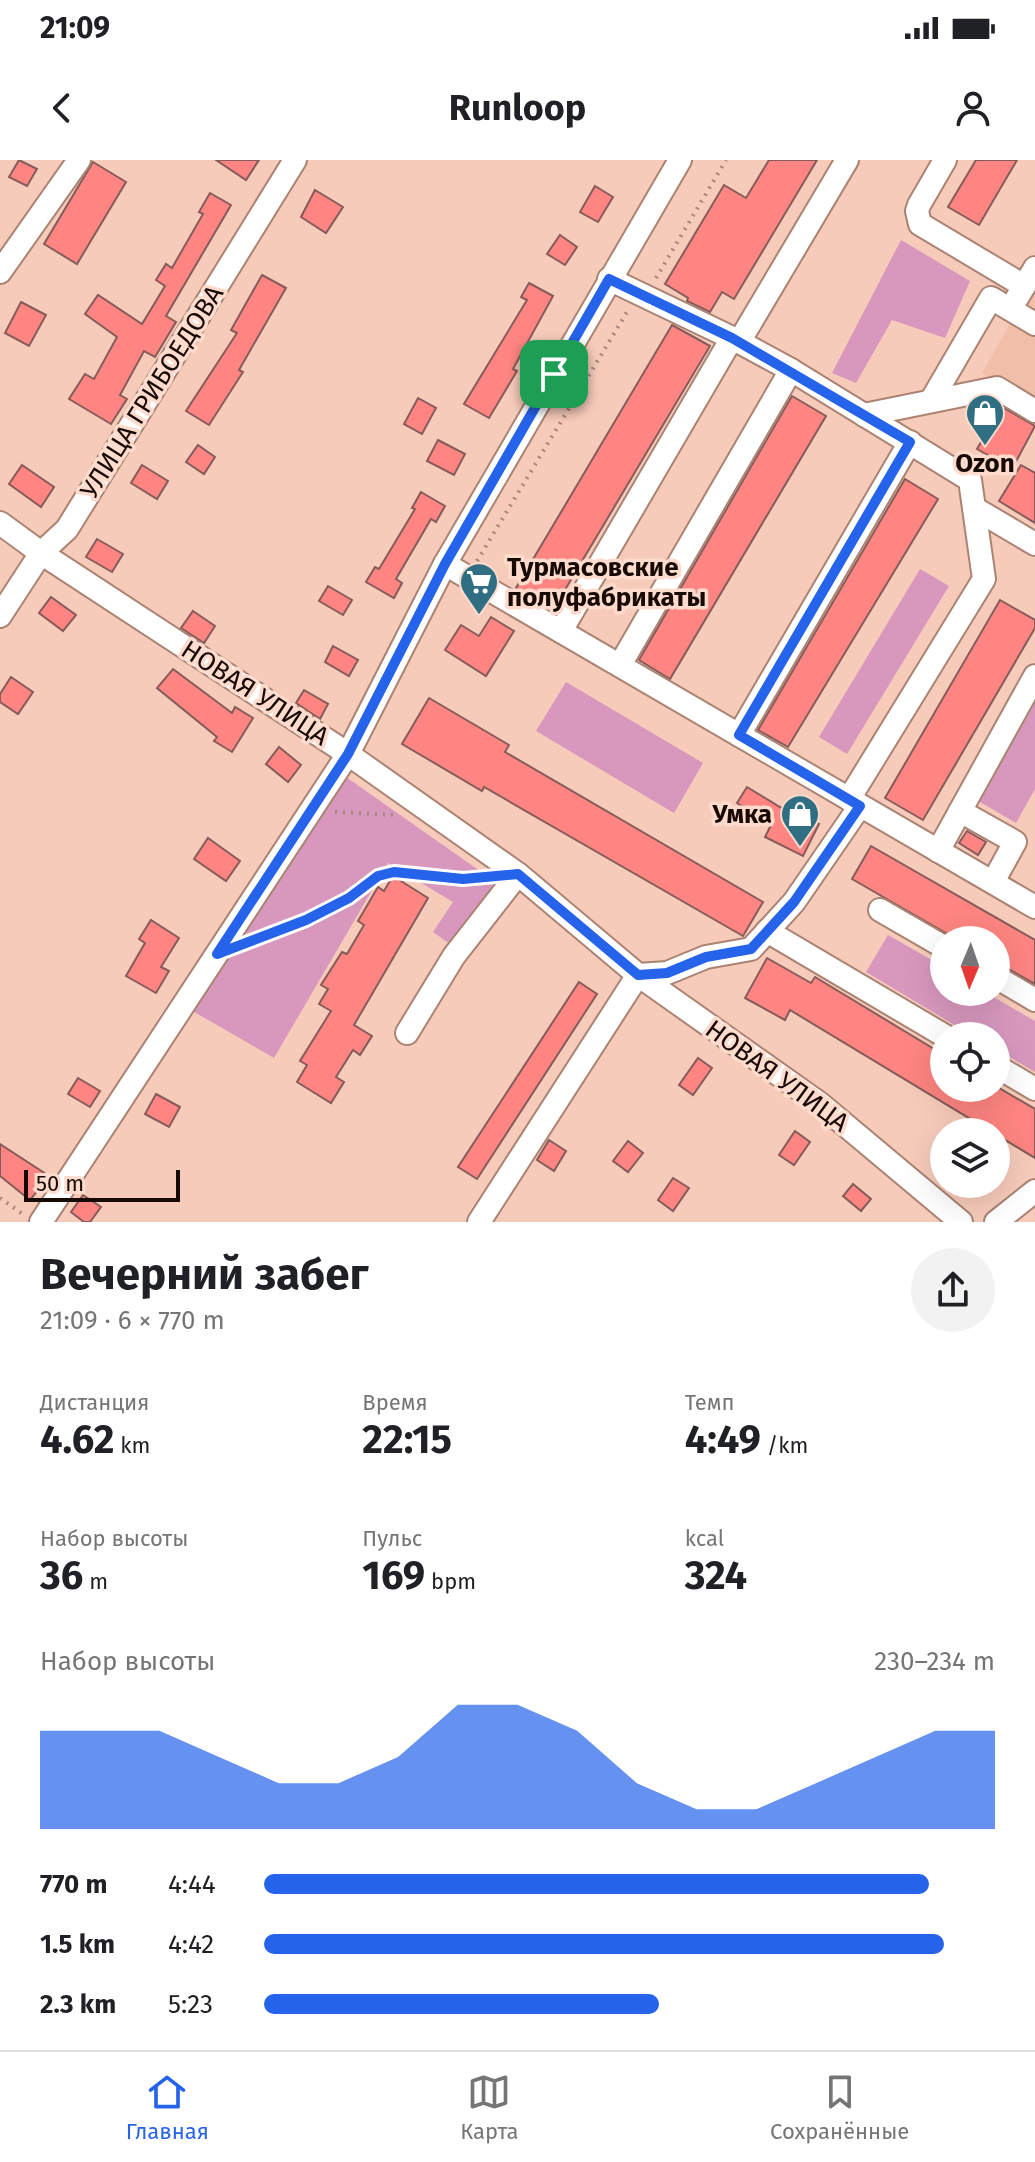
<!DOCTYPE html>
<html lang="ru">
<meta charset="utf-8">
<style>
:root{--surface:#fff;--page:#f2f2f2;--text:#202124;--muted:#757577;--line:#e0e0e0;--accent:#2563eb}
body{margin:0;font-family:"Fira Sans",sans-serif;background:var(--page);color:var(--text);height:100vh;display:flex;flex-direction:column;font-size:30px;white-space:nowrap}
*{box-sizing:border-box;margin:0}
p{font-size:26px;color:var(--muted)}
.icon{flex:none;width:44px;height:44px;fill:none;stroke:currentColor;stroke-width:2;stroke-linecap:round;stroke-linejoin:round}
.map{position:relative;height:1062px;overflow:hidden}
.sheet{display:flex;flex-direction:column;background:var(--surface);flex:1}
.sheet>*{flex:none}
.needle{width:52px;rotate:182deg}
.tools{position:absolute;left:930px;top:766px;display:grid;gap:16px}
.tools a{display:grid;place-items:center;width:80px;height:80px;border-radius:50%;background:var(--surface);box-shadow:0 8px 32px #0002;font-size:40px}
.scale{position:absolute;left:24px;bottom:20px;width:156px;box-sizing:border-box;padding-left:8px;border:4px solid #170904;border-top:0;font-size:22px;line-height:28px;white-space:nowrap;color:#170904;-webkit-text-stroke:6px #fedbcc;paint-order:stroke}
.pin{position:absolute;display:grid;place-items:center;width:68px;height:68px;color:#fff;margin:-34px;border-radius:16px;box-shadow:0 4px 12px #0006}
.round{display:grid;place-items:center;flex:none;width:84px;height:84px;border-radius:42px;background:var(--page)}
.overview{display:flex;align-items:center;justify-content:space-between;height:136px;padding:0 40px}
h1{font-size:44px;font-weight:700;line-height:60px}
.stats{display:grid;grid-template-columns:repeat(3,1fr);gap:12px;height:136px;padding:8px 40px}
.stats div{display:grid;align-content:center}
.stats b{font-size:40px;font-weight:700}
.stats small{font-size:22px;font-weight:400}
.stats p{font-size:22px}
.chart{height:224px;padding:16px 40px}
.chart p{display:flex;justify-content:space-between}
.chart svg{width:100%;height:144px;margin-top:8px;fill:var(--accent);opacity:.7}
ul{padding:0 40px;list-style:none;font-size:26px}
li{display:grid;grid-template-columns:128px 96px 1fr;align-items:center;height:60px}
li i{height:20px;border-radius:10px;background:var(--accent)}
.status{display:flex;justify-content:space-between;align-items:center;height:56px;padding:0 40px;background:var(--surface);direction:ltr}
.status svg{height:22px;fill:currentColor}
header{display:flex;justify-content:space-between;align-items:center;height:104px;padding:0 40px;background:var(--surface);font-size:36px;font-weight:700}
.menu{display:flex;justify-content:space-around;align-items:center;height:112px;border-top:2px solid var(--line);background:var(--surface);font-size:22px;color:var(--muted)}
.menu a{display:grid;justify-items:center;gap:4px}
.menu .selected{color:var(--accent)}
.map>svg:first-child{display:block}
.built{fill:#f1bea9}
.green{fill:#d898be}
.building{fill:#fe8581;stroke:#865c5a;stroke-width:2}
.lines{fill:none;stroke-linecap:round;stroke-linejoin:round}
.minor-casing{stroke:#ab8373;stroke-width:26}
.path{stroke:#a9887b;stroke-width:4;stroke-dasharray:2 6;stroke-linecap:butt}
.minor{stroke:#fff;stroke-width:22}
.route-casing{stroke:#fff;stroke-width:16}
.route{stroke:#2563eb;stroke-width:10}
.labels{text-anchor:middle;dominant-baseline:central;stroke-width:7;stroke-linejoin:round;paint-order:stroke}
.street-label{font-size:26px;fill:#170904;stroke:#fedbcc}
.poi-label{font-size:26px;font-weight:bold;fill:#170904;stroke:#fedbcc}
</style>
<div class="status"><b>21:09</b><svg viewBox="0 0 49 12"><path d="M0 12V9h3v3zM5 12V6h3v6zM10 12V3h3v9zM15 12V0h3v12zM26 1h20v11H26zM47 4h2v5h-2z"/></svg></div>
<header><svg class="icon" aria-label="back" viewBox="0 0 24 24"><path d="M15 5l-7 7 7 7"/></svg>Runloop<svg class="icon" aria-label="person" viewBox="0 0 24 24"><circle cx="12" cy="8" r="4"/><path d="M4 21q1-7 8-7t8 7"/></svg></header>
<div class="map">
<svg width="1035" height="1062" viewBox="0 0 1035 1062">
<rect width="100%" height="100%" fill="#f7cbba"/>
<!-- built -->
<polygon class="built" points="1035,119 1035,245 982,213"/>
<!-- green -->
<g class="green">
<polygon points="901,80 970,121 945,178 892,160 856,223 832,213"/>
<polygon points="920,409 949,426 847,594 819,577"/>
<polygon points="1035,516 1035,629 1016,663 968,635"/>
<polygon points="566,522 703,603 674,653 536,571"/>
<polygon points="346,617 497,723 450,784 433,772 453,742 388,703 274,898 189,849"/>
<polygon points="888,775 944,807 944,832 985,832 1035,861 1035,912 996,889 996,876 973,876 866,812"/>
</g>
<!-- building -->
<g class="building">
<polygon points="19,0 37,9 27,26 9,17"/>
<polygon points="216,0 259,0 246,20"/>
<polygon points="769,0 817,0 734,139 722,132 710,152 687,141 688,138 665,124 724,25 746,38"/>
<polygon points="976,0 1017,0 979,65 948,47"/>
<polygon points="93,2 126,22 77,104 44,84"/>
<polygon points="595,26 613,37 598,62 580,52"/>
<polygon points="315,30 343,47 326,73 301,57"/>
<polygon points="210,33 231,45 166,156 176,162 155,197 144,191 120,235 127,239 111,264 69,239 85,214 94,219 117,177 85,154 98,135 142,164 165,126 156,120 166,104 172,108 203,54 199,52"/>
<polygon points="560,75 577,87 565,105 547,94"/>
<polygon points="262,115 286,128 239,210 243,212 209,265 186,251 237,173 231,170"/>
<polygon points="529,123 553,136 513,209 517,211 489,258 464,244 527,140 521,137"/>
<polygon points="21,142 46,155 29,186 5,173"/>
<polygon points="672,165 710,186 553,450 516,428"/>
<polygon points="792,236 826,256 670,519 639,500"/>
<polygon points="418,238 436,248 422,274 404,264"/>
<polygon points="1002,247 1035,266 1012,309 977,289"/>
<polygon points="438,280 465,294 454,315 427,301"/>
<polygon points="198,285 215,297 204,314 186,302"/>
<polygon points="22,305 54,327 41,347 9,324"/>
<polygon points="142,305 168,321 157,339 131,323"/>
<polygon points="1021,305 1035,313 1035,363 999,341"/>
<polygon points="905,319 938,339 788,587 758,570"/>
<polygon points="421,332 445,346 436,362 431,359 396,419 402,423 394,438 366,422 375,407 379,409 415,349 412,348"/>
<polygon points="97,379 123,394 112,412 86,397"/>
<polygon points="328,426 352,440 343,455 319,441"/>
<polygon points="51,437 76,455 63,471 39,453"/>
<polygon points="1000,440 1035,460 1035,468 923,660 885,638"/>
<polygon points="193,451 215,466 204,483 181,468"/>
<polygon points="491,457 514,471 486,516 445,490 461,465 479,476"/>
<polygon points="333,486 358,500 349,516 325,502"/>
<polygon points="173,509 232,553 235,547 253,558 232,592 214,581 217,577 157,528"/>
<polygon points="11,517 33,532 18,554 0,542 0,534"/>
<polygon points="304,530 328,544 320,559 296,543"/>
<polygon points="429,538 509,585 505,592 763,742 743,776 484,627 482,631 402,584"/>
<polygon points="279,587 301,605 288,622 266,604"/>
<polygon points="747,627 780,647 819,664 803,696 765,677 771,665 737,643"/>
<polygon points="967,671 986,682 978,695 959,683"/>
<polygon points="208,678 240,701 226,721 194,699"/>
<polygon points="871,686 1035,780 1035,824 996,802 996,780 958,780 852,719"/>
<polygon points="393,716 428,738 354,865 372,876 360,895 353,890 336,917 344,922 331,943 297,922 307,905 300,901 331,851 319,844 328,829 321,825 342,792 347,794 364,765 358,761 378,727 384,731"/>
<polygon points="151,760 179,778 161,807 169,811 156,833 126,816 145,783 139,779"/>
<polygon points="767,798 811,823 815,817 944,895 944,928 999,928 1035,949 1035,998 790,850 785,860 745,838"/>
<polygon points="579,822 597,834 477,1019 458,1007"/>
<polygon points="698,898 712,908 693,935 679,925"/>
<polygon points="78,918 100,931 90,947 68,934"/>
<polygon points="156,934 180,947 169,967 145,954"/>
<polygon points="795,971 810,982 794,1005 779,995"/>
<polygon points="549,980 566,991 554,1011 537,1000"/>
<polygon points="628,981 643,993 628,1012 613,1001"/>
<polygon points="0,984 49,1016 30,1040 0,1016"/>
<polygon points="673,1018 689,1028 673,1051 658,1040"/>
<polygon points="853,1024 871,1039 861,1051 843,1036"/>
<polygon points="83,1035 101,1047 90,1062 84,1062 71,1052"/>
</g>
<g class="lines">
<!-- minor casing -->
<g class="minor-casing">
<g id="minor">
<polyline points="945,0 919,45 917,51 920,64 1024,126"/>
<polyline points="0,112 79,0"/>
<polyline points="609,119 732,178 791,210 970,320 984,419 849,639"/>
<polyline points="1017,138 1035,108"/>
<polyline points="739,182 847,0"/>
<polyline points="931,241 991,138 1035,164"/>
<polyline points="864,255 997,228 1035,251"/>
<polyline points="974,348 1035,384"/>
<polyline points="0,363 41,393 348,594 518,714 638,815 819,943 961,1062"/>
<polyline points="445,404 1035,747"/>
<polyline points="0,456 41,393 67,369 295,0"/>
<polyline points="561,471 732,178"/>
<polyline points="620,505 791,210"/>
<polyline points="739,575 910,282"/>
<polyline points="960,651 1015,682 993,722"/>
<polyline points="938,691 1035,516"/>
<polyline points="880,750 944,787"/>
<polyline points="767,771 945,876"/>
<polyline points="638,815 667,813 706,797 751,789 794,742 860,646"/>
<polyline points="996,817 1035,840"/>
<polyline points="407,873 454,796 518,714"/>
<polyline points="996,906 1035,929"/>
<polyline points="41,1062 348,594 445,404 680,0"/>
<polyline points="479,1062 638,815"/>
<polyline points="996,1062 1035,1031"/>
</g>
</g>
<!-- path -->
<g class="path">
<polyline points="656,118 726,0"/>
<polyline points="477,401 627,152"/>
<polyline points="335,652 398,655"/>
<path d="M252,780C284,768 315,756 345,740C361,732 373,714 393,713C421,710 455,719 487,717"/>
<polyline points="0,1038 24,1055"/>
</g>
<!-- minor -->
<use href="#minor" class="minor"/>
</g>
<g class="lines">
<!-- route casing -->
<g class="route-casing">
<polygon id="route" points="609,119 732,178 910,282 739,575 860,646 794,742 751,789 706,797 667,813 638,815 518,714 463,719 394,712 378,716 349,738 306,760 217,794 348,594 445,404"/>
</g>
<!-- route -->
<use href="#route" class="route"/>
</g>
<!-- icons -->
<defs>
<g id="shop-pin" transform="scale(2)"><path d="M0 17L-7.5 6A9.5 9.5 0 1 1 7.5 6Z" fill="#2f6e83" stroke="#fedbcc"/><path d="M-5-2.5h2.3a2.7 3.5 0 0 1 5.4 0H5L5.5 6h-11ZM-1.5-2.5h3a1.5 2.3 0 0 0-3 0Z" fill="#fff"/></g>
<g id="supermarket-pin" transform="scale(2)"><path d="M0 17L-7.5 6A9.5 9.5 0 1 1 7.5 6Z" fill="#2f6e83" stroke="#fedbcc"/><path d="M-6-5.5h2.5l.6 2H6L4.5 2H-2.5L-4.4-4H-6ZM-1.5 3.2a1.3 1.3 0 1 0 .1 0ZM3 3.2a1.3 1.3 0 1 0 .1 0Z" fill="#fff"/></g>
</defs>
<g fill-rule="evenodd">
<use href="#shop-pin" x="985" y="253"/>
<use href="#supermarket-pin" x="479" y="422"/>
<use href="#shop-pin" x="800" y="654"/>
</g>
<g class="labels">
<!-- street labels -->
<g class="street-label">
<text transform="translate(152 232) rotate(-58)">УЛИЦА ГРИБОЕДОВА</text>
<text transform="translate(255 533) rotate(33)">НОВАЯ УЛИЦА</text>
<text transform="translate(777 916) rotate(36)">НОВАЯ УЛИЦА</text>
</g>
<!-- poi labels -->
<g class="poi-label">
<text x="985" y="303">Ozon</text>
<text x="507" y="407" text-anchor="start">Турмасовские<tspan x="507" dy="30">полуфабрикаты</tspan></text>
<text x="772" y="654" text-anchor="end">Умка</text>
</g>
</g>
</svg>
<div class="tools">
<a><svg class="needle" viewBox="-14 -14 28 28"><path d="M0-13l5 13h-10z" fill="#e53935"/><path d="M0 13l5-13h-10z" fill="#757577"/></svg></a>
<a><svg class="icon" aria-label="locate" viewBox="0 0 24 24"><circle cx="12" cy="12" r="6"/><path d="M12 2v4M12 18v4M2 12h4M18 12h4"/></svg></a>
<a><svg class="icon" aria-label="layers" viewBox="0 0 24 24"><path d="M12 4l9 5-9 5-9-5zM3 14l9 5 9-5"/></svg></a>
</div>
<div class="scale">50 m</div>
<div class="pin" style="left:554px;top:214px;background:#1e9e55"><svg class="icon" aria-label="arrive" viewBox="0 0 24 24"><path d="M6 21V4h12l-3 4 3 4H6"/></svg></div>
</div>
<section class="sheet">
<div class="overview"><div><h1>Вечерний забег</h1><p>21:09 · 6 × 770 m</p></div><a class="round"><svg class="icon" aria-label="share" viewBox="0 0 24 24"><path d="M12 15V3M7 8l5-5 5 5M5 13v7h14v-7"/></svg></a></div>
<div class="stats">
<div><p>Дистанция</p><b>4.62<small> km</small></b></div>
<div><p>Время</p><b>22:15</b></div>
<div><p>Темп</p><b>4:49<small> /km</small></b></div>
</div>
<div class="stats">
<div><p>Набор высоты</p><b>36<small> m</small></b></div>
<div><p>Пульс</p><b>169<small> bpm</small></b></div>
<div><p>kcal</p><b>324</b></div>
</div>
<div class="chart"><p><span>Набор высоты</span>230–234 m</p>
<svg viewBox="0 0 160 44" preserveAspectRatio="none"><path d="M0 44V14L10 14L20 14L30 22L40 30L50 30L60 22L70 6L80 6L90 14L100 30L110 38L120 38L130 30L140 22L150 14L160 14V44z"/></svg>
</div>
<ul>
<li><b>770 m</b>4:44<i style="width:91%"></i></li>
<li><b>1.5 km</b>4:42<i style="width:93%"></i></li>
<li><b>2.3 km</b>5:23<i style="width:54%"></i></li>
</ul>
</section>
<nav class="menu">
<a class="selected"><svg class="icon" aria-label="home" viewBox="0 0 24 24"><path d="M3 11l9-7 9 7M6 9v11h12V9"/></svg>Главная</a>
<a><svg class="icon" aria-label="map" viewBox="0 0 24 24"><path d="M3 6l6-2 6 2 6-2v14l-6 2-6-2-6 2zM9 4v14M15 6v14"/></svg>Карта</a>
<a><svg class="icon" aria-label="saved" viewBox="0 0 24 24"><path d="M7 4h10v16l-5-4-5 4z"/></svg>Сохранённые</a>
</nav>
